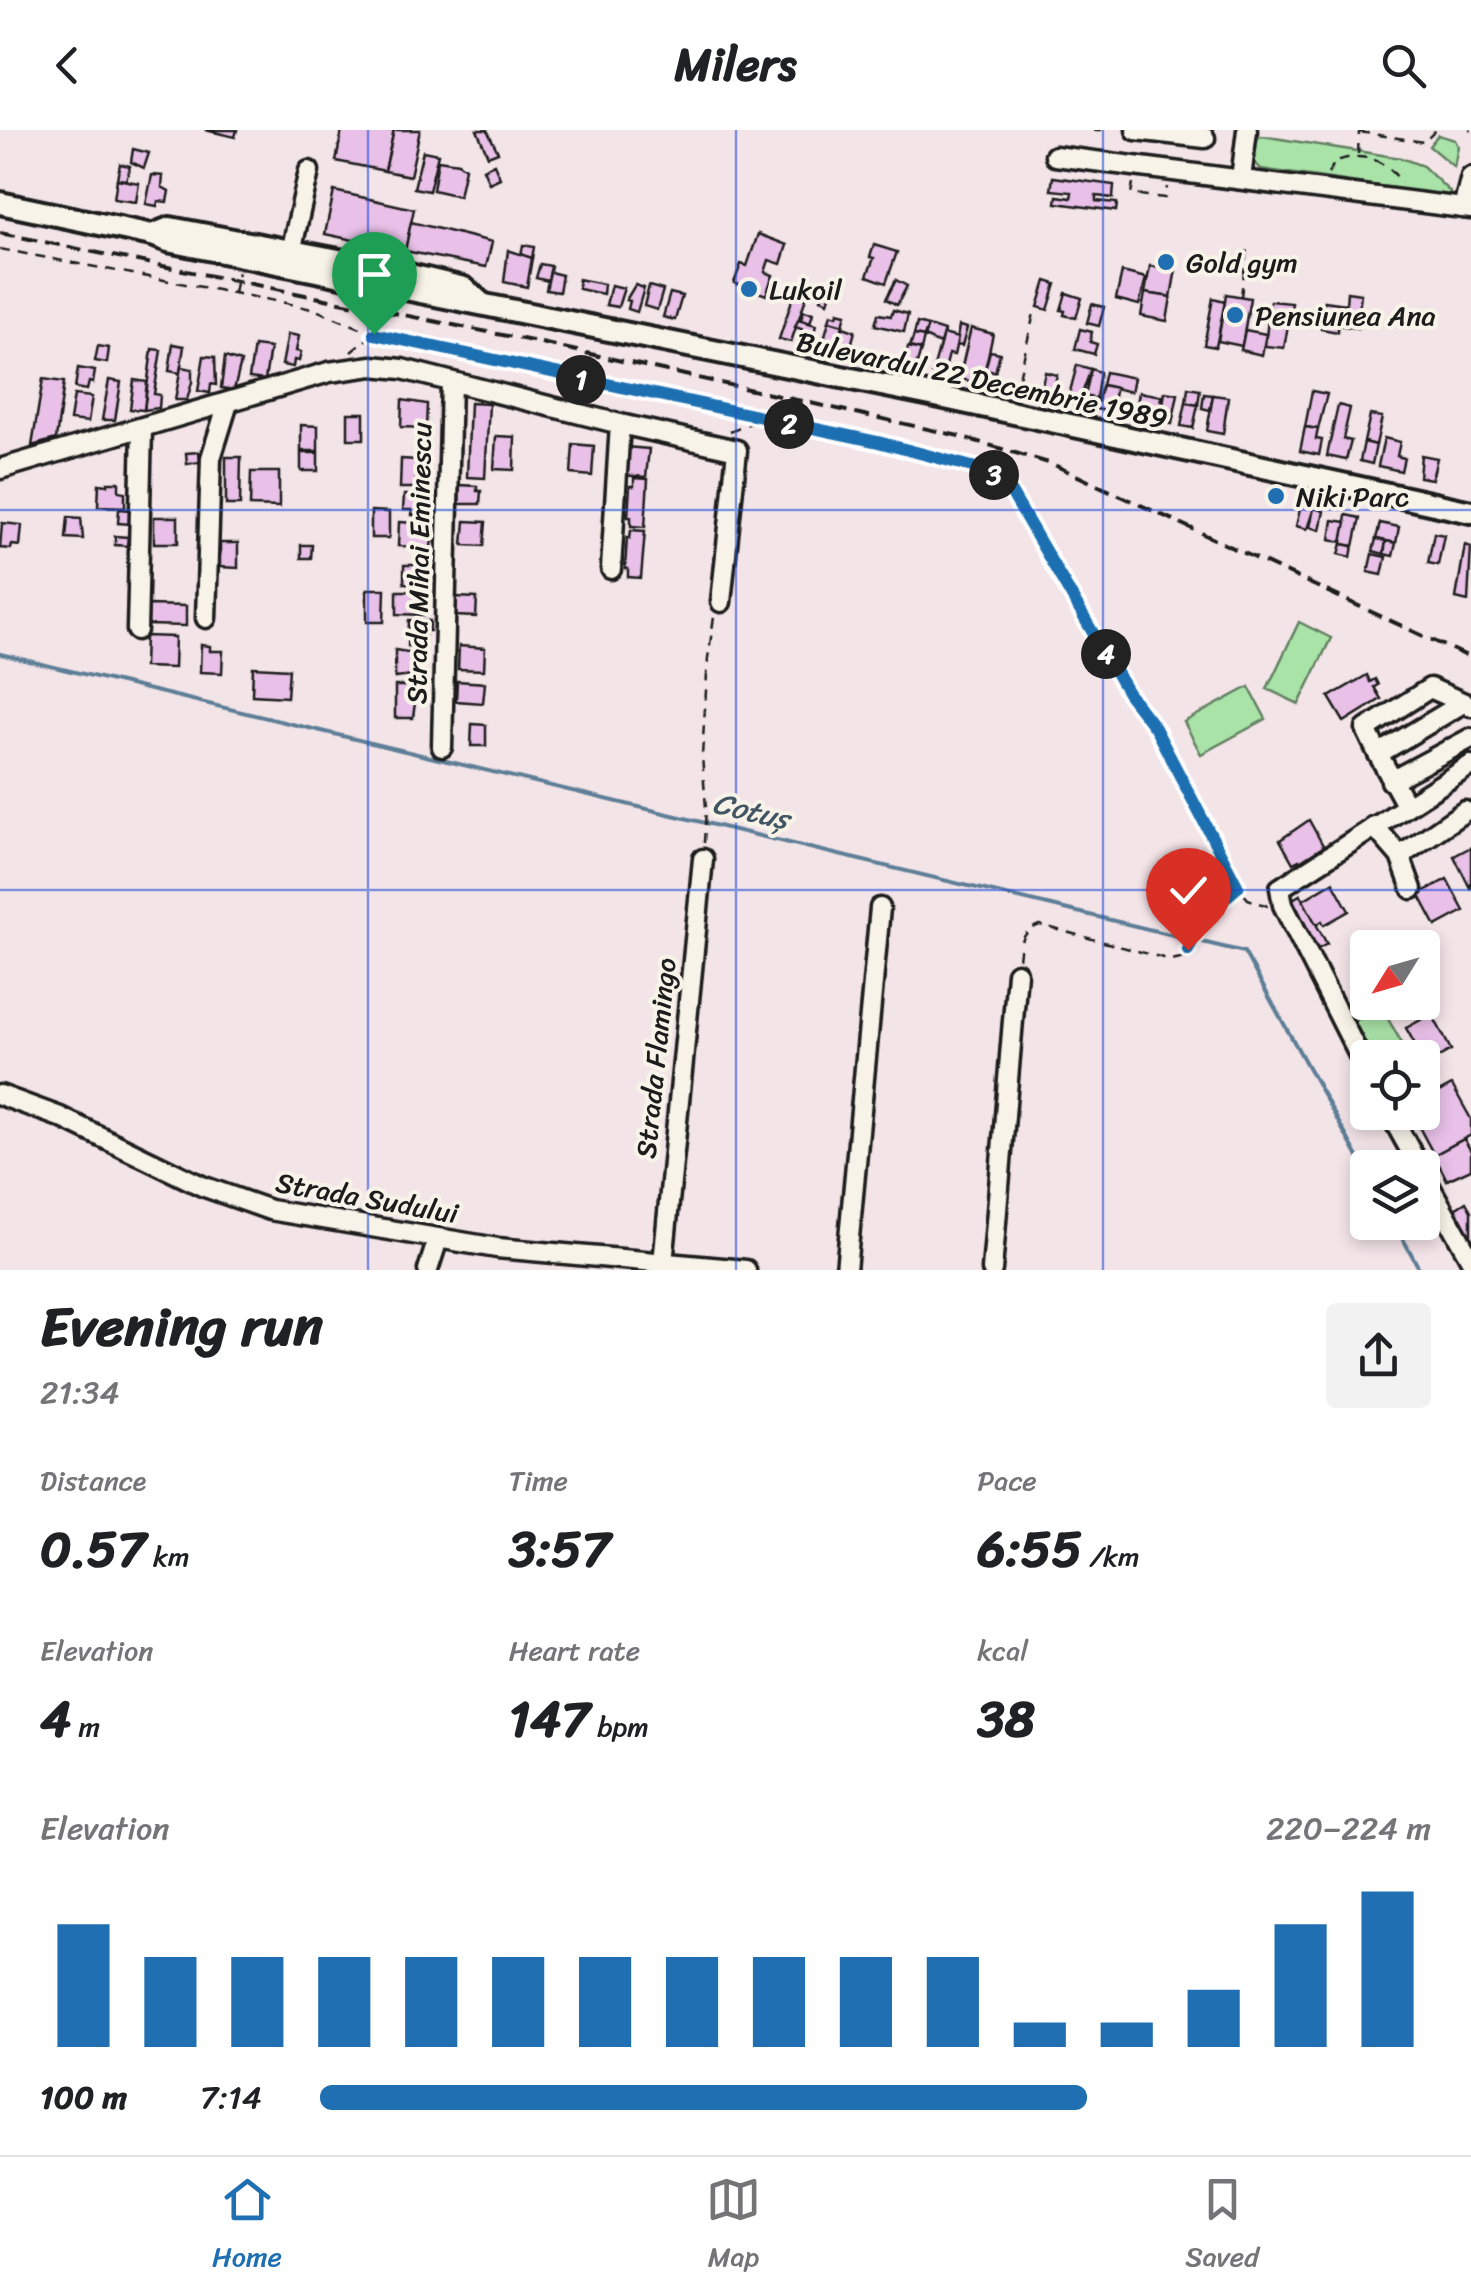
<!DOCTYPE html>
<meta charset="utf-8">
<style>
:root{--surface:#fff;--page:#f2f2f2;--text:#202124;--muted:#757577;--line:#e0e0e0;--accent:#1f6fb2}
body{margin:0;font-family:Sriracha,sans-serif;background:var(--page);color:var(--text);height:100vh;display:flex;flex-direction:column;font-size:38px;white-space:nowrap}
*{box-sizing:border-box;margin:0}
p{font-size:32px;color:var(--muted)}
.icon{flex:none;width:55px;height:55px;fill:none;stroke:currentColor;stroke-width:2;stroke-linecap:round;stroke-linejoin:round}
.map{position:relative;height:1140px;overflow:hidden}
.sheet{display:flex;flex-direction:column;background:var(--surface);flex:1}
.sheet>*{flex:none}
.needle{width:65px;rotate:233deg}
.tools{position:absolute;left:1350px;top:800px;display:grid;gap:20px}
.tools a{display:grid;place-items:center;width:90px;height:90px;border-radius:10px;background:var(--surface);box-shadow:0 5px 15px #0003;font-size:50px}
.pin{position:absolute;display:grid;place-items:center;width:85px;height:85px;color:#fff;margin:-102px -42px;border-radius:50% 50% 50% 0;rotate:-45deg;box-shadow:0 0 10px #0007}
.pin .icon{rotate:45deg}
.km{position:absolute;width:50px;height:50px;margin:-25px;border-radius:50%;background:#222;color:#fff;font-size:28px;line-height:50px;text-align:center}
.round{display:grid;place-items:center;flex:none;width:105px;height:105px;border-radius:10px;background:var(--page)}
.overview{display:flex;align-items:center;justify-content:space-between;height:170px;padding:0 40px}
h1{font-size:55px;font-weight:800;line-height:75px}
.figures{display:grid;grid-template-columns:repeat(3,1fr);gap:15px;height:170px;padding:10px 40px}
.figures div{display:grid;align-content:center}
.figures b{font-size:50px;font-weight:800}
.figures small{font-size:28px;font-weight:400}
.figures p{font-size:28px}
.chart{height:280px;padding:20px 40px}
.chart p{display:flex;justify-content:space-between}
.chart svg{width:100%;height:180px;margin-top:10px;stroke:var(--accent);stroke-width:6}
ul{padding:0 40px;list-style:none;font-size:32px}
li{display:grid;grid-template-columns:160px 120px 1fr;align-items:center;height:75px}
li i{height:25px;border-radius:12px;background:var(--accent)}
header{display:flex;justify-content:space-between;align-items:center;height:130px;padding:0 40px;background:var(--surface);font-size:45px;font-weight:800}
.dock{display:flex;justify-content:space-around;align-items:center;height:140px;border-top:2px solid var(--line);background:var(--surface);font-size:28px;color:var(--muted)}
.dock a{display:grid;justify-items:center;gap:5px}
.dock .active{color:var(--accent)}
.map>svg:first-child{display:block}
.green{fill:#a9e3a8;stroke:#628062;stroke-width:2.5}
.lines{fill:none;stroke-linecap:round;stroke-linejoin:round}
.stream{stroke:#5d7e96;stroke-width:4}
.building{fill:#e9c0e8;stroke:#1c1c1c;stroke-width:2.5}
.minor-casing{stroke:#1c1c1c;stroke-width:25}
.major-casing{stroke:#1c1c1c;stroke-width:28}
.path{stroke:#1c1c1c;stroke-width:2.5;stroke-dasharray:10 8;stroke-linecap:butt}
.minor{stroke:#f7f3e8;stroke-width:18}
.major{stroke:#f7f3e8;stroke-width:20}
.rail{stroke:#1c1c1c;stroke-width:4;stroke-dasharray:15 8;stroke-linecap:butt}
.route-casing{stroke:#fff;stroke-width:20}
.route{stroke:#1f6fb2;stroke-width:12}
.grid{fill:none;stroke:#1d4ed8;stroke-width:2.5;stroke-opacity:0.55}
.poi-dot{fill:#1f6fb2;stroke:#f7f3e8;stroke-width:4}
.labels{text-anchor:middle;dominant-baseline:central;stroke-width:8;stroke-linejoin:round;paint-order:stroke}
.poi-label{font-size:28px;fill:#1c1c1c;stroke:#f7f3e8;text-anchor:start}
.street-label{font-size:28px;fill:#1c1c1c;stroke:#f7f3e8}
.water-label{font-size:30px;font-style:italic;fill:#425563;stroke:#f7f3e8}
</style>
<header><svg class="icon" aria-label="back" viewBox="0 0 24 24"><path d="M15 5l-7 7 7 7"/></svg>Milers<svg class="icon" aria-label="search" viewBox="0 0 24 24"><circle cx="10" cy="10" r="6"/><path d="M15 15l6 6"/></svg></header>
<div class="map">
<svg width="1471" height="1140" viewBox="0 0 1471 1140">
<rect width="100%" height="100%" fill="#f3e4e8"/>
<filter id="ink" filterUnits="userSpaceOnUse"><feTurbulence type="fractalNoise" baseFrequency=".01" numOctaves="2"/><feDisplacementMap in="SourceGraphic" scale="20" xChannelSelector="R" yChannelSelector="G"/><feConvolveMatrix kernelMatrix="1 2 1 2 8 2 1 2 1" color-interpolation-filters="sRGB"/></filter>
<g filter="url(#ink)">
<!-- green -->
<g class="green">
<polygon points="1438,5 1455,10 1458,16 1454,37 1429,16"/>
<polygon points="1262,6 1401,28 1423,36 1450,62 1448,66 1261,39 1249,26 1254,9"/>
<polygon points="1299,492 1331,508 1299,574 1267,559"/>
<polygon points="1249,557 1266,589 1201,624 1184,592"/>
<polygon points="1381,877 1410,927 1369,927 1350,894"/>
</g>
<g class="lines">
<!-- stream -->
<g class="stream">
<polyline points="0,524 1244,822 1368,1045"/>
<polyline points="1394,1092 1420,1140"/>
</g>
</g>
<!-- building -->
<g class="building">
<polygon points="205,0 237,0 235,7"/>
<polygon points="342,0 394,0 385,41 336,31"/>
<polygon points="394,0 420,0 410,46 385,41"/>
<polygon points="477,0 487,0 498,22 488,26"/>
<polygon points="133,19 149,23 144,38 131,32"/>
<polygon points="423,21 438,24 429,61 414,58"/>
<polygon points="438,30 458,33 465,38 459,66 433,60"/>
<polygon points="120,34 130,36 126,50 117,49"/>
<polygon points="494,34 500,48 489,53 483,39"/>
<polygon points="152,45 163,46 162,57 169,61 167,72 158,71 157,76 146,74"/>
<polygon points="1053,47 1114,55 1113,68 1096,66 1096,71 1117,73 1116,81 1056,73 1057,66 1071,68 1072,62 1051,60"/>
<polygon points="117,49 139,53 136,72 114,69"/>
<polygon points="334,61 414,79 405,121 325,104"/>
<polygon points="411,92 492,112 486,137 405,121"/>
<polygon points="758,104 787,115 781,134 769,130 765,142 773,145 766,165 734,153 741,134 747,136"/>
<polygon points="523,115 534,117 532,128 521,125"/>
<polygon points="874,115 897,122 886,153 867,146 874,128 870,127"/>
<polygon points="508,120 532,128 527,157 504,152"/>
<polygon points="540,134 551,136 548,151 536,148"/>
<polygon points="1150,136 1176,139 1171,167 1145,163"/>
<polygon points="550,142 562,145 559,162 546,160"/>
<polygon points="1122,142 1146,148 1139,175 1116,169"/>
<polygon points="578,149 604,154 603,164 579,159"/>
<polygon points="896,150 907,156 897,175 886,169"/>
<polygon points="1046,151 1056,154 1048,180 1038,177"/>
<polygon points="827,154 833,156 828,172 821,169"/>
<polygon points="611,155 624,158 618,177 606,175"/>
<polygon points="635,155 644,158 637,182 628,179 630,171 626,170"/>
<polygon points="797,155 809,159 791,212 779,209"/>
<polygon points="649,156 663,160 657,180 644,176"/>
<polygon points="1347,162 1361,164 1357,198 1338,195 1338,202 1321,199 1324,171 1346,174"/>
<polygon points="670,163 682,166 675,190 663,187"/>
<polygon points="1066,163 1082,168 1076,188 1064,185 1065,181 1061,180"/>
<polygon points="1145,163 1171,167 1167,191 1141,186"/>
<polygon points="1226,164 1250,168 1242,216 1218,211"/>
<polygon points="1213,168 1225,171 1216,217 1204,215"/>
<polygon points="1270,171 1292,173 1284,218 1265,216"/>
<polygon points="1092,174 1104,177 1099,196 1087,193"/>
<polygon points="893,180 908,184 904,202 875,195 878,184 891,186"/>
<polygon points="803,181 813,183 810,193 801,190"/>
<polygon points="838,182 846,184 843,195 829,191 831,184 837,186"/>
<polygon points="798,190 816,195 810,217 798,214 802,199 795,197"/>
<polygon points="829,191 843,195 836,224 821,220"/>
<polygon points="917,193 928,196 924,207 914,205"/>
<polygon points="928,196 944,201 940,214 924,207"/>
<polygon points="959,196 967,198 962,216 956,215"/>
<polygon points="843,197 855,201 848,227 836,224"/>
<polygon points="971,198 993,204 982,253 959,249"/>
<polygon points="1080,199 1092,202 1090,212 1097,214 1094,224 1075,219"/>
<polygon points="1245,200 1266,204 1262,225 1241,220"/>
<polygon points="288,204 299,206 296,221 301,222 299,231 294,230 293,237 282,235"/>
<polygon points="943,204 958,208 954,225 949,224 943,247 932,244"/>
<polygon points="914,205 924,207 921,220 910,217"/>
<polygon points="173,214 184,216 180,243 169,241"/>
<polygon points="98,216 109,218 107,233 95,231"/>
<polygon points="254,216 270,218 265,250 249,248"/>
<polygon points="908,217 921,220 915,241 903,238"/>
<polygon points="152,219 161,220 154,264 160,265 159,278 144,280"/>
<polygon points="990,221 1000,223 995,242 985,240"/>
<polygon points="204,226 215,227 216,255 211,254 210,263 198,261"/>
<polygon points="225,227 241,232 234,260 221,258"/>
<polygon points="1077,235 1091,239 1078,275 1067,273"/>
<polygon points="181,237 192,239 192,252 187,270 175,270"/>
<polygon points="78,238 95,241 93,253 89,252 87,260 75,258"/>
<polygon points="1091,239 1100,242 1096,269 1085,266"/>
<polygon points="985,240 995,242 992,256 982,253"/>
<polygon points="1045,242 1057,245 1051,269 1039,267"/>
<polygon points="1105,242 1134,248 1131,262 1102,255"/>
<polygon points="43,249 64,252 56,309 32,316"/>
<polygon points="109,250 121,252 115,290 102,290"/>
<polygon points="134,250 147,252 144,280 130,279"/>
<polygon points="1102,255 1116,258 1110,282 1096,279"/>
<polygon points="1188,258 1200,260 1198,275 1186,273"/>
<polygon points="1312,261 1327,264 1318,299 1305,297"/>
<polygon points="1139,262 1162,266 1158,291 1135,287"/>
<polygon points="1165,262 1178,264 1172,294 1160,292"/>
<polygon points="1204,264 1213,265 1210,280 1202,278"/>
<polygon points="74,265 92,267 88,292 70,290"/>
<polygon points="1213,265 1228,267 1223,304 1207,301"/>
<polygon points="402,270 427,274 426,298 401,297"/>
<polygon points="470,273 489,274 485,348 467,347"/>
<polygon points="1186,273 1198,275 1193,298 1181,296"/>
<polygon points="1338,275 1350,278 1343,309 1351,311 1346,330 1327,326"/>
<rect x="348" y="283" width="16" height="26"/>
<polygon points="1370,285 1382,287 1376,315 1364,312"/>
<polygon points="301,295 318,296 318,321 301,321"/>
<polygon points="1305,297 1318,299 1316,309 1322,310 1319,325 1300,321"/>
<polygon points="496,306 515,307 514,340 494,339"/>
<polygon points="1384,308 1400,312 1397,326 1404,328 1401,341 1378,336"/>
<polygon points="1364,312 1376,315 1372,334 1360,331"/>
<polygon points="573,314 594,316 592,346 571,344"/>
<polygon points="625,317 649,319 646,347 622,345"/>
<polygon points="199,322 200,332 187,334 186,323"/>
<rect x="301" y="323" width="17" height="18"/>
<polygon points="1421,325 1437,328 1432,349 1419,347"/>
<polygon points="226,327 241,327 240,375 226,375"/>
<polygon points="401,329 417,330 417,334 421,334 421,348 416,348 416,358 400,358"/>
<polygon points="251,342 279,342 279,377 250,376"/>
<polygon points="634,348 648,349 645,397 631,396 631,387 628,387 630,356 634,356"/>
<polygon points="108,352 119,352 119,361 125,362 125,377 98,376 99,354 108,355"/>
<polygon points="460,355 477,356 477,361 481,361 480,374 459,374"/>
<polygon points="404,365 429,366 429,386 412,385 412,380 403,380"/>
<polygon points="1301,375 1314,378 1307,399 1296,396"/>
<polygon points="1314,378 1324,381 1320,400 1310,397"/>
<polygon points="119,379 131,380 130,394 118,393"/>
<polygon points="371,381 389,382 389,408 371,408"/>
<polygon points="1346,385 1360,388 1354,416 1342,414"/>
<polygon points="68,387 81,388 83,409 66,408"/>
<rect x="154" y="387" width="24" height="26"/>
<polygon points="1333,390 1346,392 1342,412 1330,409"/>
<polygon points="465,391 486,392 484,416 463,415"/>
<polygon points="399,392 433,394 431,418 398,416"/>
<polygon points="2,393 22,395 20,416 12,415 11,419 0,418"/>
<polygon points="1380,393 1399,397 1396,413 1376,409"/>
<polygon points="631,400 645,401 641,448 628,447 628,439 625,439 627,407 630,408"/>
<polygon points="1434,403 1444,405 1438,435 1428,433"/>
<polygon points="115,406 128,407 127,416 115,415"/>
<polygon points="1376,409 1386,411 1384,424 1373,421"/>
<polygon points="1386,411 1396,413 1393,426 1384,424"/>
<polygon points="220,413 238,413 238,438 220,437"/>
<polygon points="1342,414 1353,416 1351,427 1339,424"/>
<polygon points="301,415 312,415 311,428 301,428"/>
<polygon points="1465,415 1471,417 1468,471 1456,468"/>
<polygon points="1372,424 1386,427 1382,445 1368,442"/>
<polygon points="404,435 427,435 426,454 404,453"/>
<polygon points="367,459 385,459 384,492 367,492"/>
<polygon points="397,461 419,461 419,468 425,468 424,485 397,484"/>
<polygon points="456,467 477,468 476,487 455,486"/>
<polygon points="147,475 186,476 186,496 147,495"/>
<polygon points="409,490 430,491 430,501 425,501 425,517 408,516"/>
<polygon points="145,506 175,507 174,538 144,537"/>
<polygon points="201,515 210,516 210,521 223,521 222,543 200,542"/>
<polygon points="459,516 485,518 484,540 458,539"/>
<polygon points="395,520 414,523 413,546 395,548"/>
<polygon points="253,537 289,539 287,567 252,565"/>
<polygon points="1367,545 1370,552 1375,549 1378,555 1374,557 1381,569 1344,592 1329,567"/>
<polygon points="457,551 485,553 483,573 456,571"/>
<polygon points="395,556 413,556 412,565 416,565 413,588 395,588"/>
<polygon points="472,594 486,595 486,616 471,616"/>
<polygon points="1309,690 1325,719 1300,733 1299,730 1293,733 1280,710"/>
<polygon points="1471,717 1471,758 1470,758 1454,726"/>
<polygon points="1447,749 1464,781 1436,796 1419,764"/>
<polygon points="1333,752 1349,781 1324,795 1322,791 1316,795 1303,770"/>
<polygon points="1300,765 1327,814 1316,820 1289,771"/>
<polygon points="1432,884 1451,920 1426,934 1406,898"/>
<polygon points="1452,955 1471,989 1471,1005 1434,1025 1411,982 1422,982 1422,971"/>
<polygon points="1464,1009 1471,1021 1471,1039 1447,1050 1434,1025"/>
<polygon points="1466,1072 1471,1081 1471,1118 1450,1082"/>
</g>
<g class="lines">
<!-- minor casing -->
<g class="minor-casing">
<g id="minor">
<polyline points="1136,0 1205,8"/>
<polyline points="1055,26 1471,79"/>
<polyline points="1241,49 1247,0"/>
<polyline points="1463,78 1471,47"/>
<polyline points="289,131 309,41"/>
<polyline points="0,339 329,242 372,236 402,239 620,294 737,320 721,472"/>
<polyline points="611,439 620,294"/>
<polyline points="206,488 211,328 228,273"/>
<polyline points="137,500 142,298"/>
<polyline points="442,617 451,252"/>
<polyline points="1378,624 1366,599 1430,558 1471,576"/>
<polyline points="1391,651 1471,608"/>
<polyline points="1406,675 1378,624 1463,573"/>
<polyline points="1374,696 1400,726 1412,759"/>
<polyline points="1400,726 1465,681"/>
<polyline points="1368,943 1283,775 1280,758 1471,635"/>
<polyline points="0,965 60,987 202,1056 270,1080 497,1118 746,1140"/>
<polyline points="1389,982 1420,1038"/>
<polyline points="1422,1042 1471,1130"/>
<polyline points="663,1133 703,729"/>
<polyline points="428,1140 438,1109"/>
<polyline points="846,1140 880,778"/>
<polyline points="992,1140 1017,843"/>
</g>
</g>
<!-- major casing -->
<g class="major-casing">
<g id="major">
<polyline points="0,73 152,105 168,111 931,265 1471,382"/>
<polyline points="152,105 170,98 381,138 464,158 481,173"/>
</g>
</g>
<!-- path -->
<g class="path">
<polyline points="1093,0 1101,0"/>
<polyline points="1469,0 1471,0"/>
<polyline points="1359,2 1424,12 1436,0"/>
<polyline points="1358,24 1359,2"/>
<path d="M1328,44L1335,32C1360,20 1388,30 1401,53"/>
<polyline points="1133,53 1131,64 1165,68 1167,57"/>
<polyline points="0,119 286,173 316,180 380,206 878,312 991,342 1008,357 1128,563 1155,598 1238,757 1248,769 1268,776"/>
<polyline points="234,163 238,142"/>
<polyline points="1241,166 1247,119"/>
<polyline points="351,222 372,205"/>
<polyline points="1015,265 1035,179"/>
<polyline points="730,302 760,289"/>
<polyline points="704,713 706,678 702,626 708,528 714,487"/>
<path d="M1019,829C1021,812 1022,801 1040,795L1171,830L1181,828L1204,785L1237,758"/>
</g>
<!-- minor -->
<use href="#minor" class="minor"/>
<!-- major -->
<use href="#major" class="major"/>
<!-- rail -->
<polyline class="rail" points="0,103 532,211 959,306 1052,334 1471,528"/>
</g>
</g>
<g class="lines" filter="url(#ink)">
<!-- route casing -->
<g class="route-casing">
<polyline id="route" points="374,204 878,312 991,342 1008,357 1128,563 1155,598 1238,757 1204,786 1188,820"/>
</g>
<!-- route -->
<use href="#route" class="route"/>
</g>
<!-- grid -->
<path class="grid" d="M368,0V1140M736,0V1140M1103,0V1140M0,380H1471M0,760H1471"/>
<!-- markers -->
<g class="poi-dot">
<circle cx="1166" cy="132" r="10"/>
<circle cx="749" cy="159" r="10"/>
<circle cx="1235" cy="185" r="10"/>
<circle cx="1276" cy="366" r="10"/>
</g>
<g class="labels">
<!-- poi labels -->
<g class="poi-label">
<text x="1186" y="132">Gold gym</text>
<text x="769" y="159">Lukoil</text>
<text x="1255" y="185">Pensiunea Ana</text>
<text x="1296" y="366">Niki Parc</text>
</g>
<!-- street labels -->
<g class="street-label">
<text transform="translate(982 250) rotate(12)">Bulevardul 22 Decembrie 1989</text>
<text transform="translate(419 433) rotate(-89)">Strada Mihai Eminescu</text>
<text transform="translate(656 928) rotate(-84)">Strada Flamingo</text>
<text transform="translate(367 1068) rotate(10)">Strada Sudului</text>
</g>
<!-- water labels -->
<g class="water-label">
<text transform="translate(751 681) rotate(13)">Cotuș</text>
</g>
</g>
</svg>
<div class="tools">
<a><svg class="needle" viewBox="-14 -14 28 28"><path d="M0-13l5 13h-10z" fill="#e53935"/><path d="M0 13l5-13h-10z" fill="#757577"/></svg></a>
<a><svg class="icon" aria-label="locate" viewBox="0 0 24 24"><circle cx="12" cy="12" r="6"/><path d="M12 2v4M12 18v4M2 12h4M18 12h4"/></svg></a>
<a><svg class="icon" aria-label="layers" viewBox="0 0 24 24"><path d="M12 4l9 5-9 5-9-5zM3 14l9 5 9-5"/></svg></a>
</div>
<div class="pin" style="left:374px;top:204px;background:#1e9e55"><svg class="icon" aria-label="arrive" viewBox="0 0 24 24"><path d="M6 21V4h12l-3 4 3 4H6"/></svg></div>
<div class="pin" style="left:1188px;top:820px;background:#d93025"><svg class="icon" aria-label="check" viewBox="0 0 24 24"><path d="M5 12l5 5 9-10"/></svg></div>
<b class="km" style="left:581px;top:250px">1</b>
<b class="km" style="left:789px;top:294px">2</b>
<b class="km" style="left:994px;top:345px">3</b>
<b class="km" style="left:1106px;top:524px">4</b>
</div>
<section class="sheet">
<div class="overview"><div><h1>Evening run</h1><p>21:34</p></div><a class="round"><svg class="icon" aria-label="share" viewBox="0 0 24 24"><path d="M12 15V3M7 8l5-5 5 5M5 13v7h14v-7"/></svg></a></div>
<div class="figures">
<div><p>Distance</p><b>0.57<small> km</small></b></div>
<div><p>Time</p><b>3:57</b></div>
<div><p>Pace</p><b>6:55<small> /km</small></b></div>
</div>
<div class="figures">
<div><p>Elevation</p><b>4<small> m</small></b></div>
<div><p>Heart rate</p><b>147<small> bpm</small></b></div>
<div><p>kcal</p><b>38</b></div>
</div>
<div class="chart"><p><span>Elevation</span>220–224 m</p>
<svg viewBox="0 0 160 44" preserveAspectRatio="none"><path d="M5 44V14M15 44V22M25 44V22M35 44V22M45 44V22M55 44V22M65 44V22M75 44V22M85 44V22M95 44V22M105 44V22M115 44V38M125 44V38M135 44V30M145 44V14M155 44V6"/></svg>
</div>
<ul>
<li><b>100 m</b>7:14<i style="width:69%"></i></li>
</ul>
</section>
<nav class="dock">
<a class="active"><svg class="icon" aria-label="home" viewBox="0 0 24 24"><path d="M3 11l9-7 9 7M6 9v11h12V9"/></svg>Home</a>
<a><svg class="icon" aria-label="map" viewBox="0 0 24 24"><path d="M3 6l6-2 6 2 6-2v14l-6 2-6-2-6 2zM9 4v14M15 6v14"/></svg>Map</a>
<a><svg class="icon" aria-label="saved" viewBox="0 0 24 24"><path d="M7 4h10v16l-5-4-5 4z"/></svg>Saved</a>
</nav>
